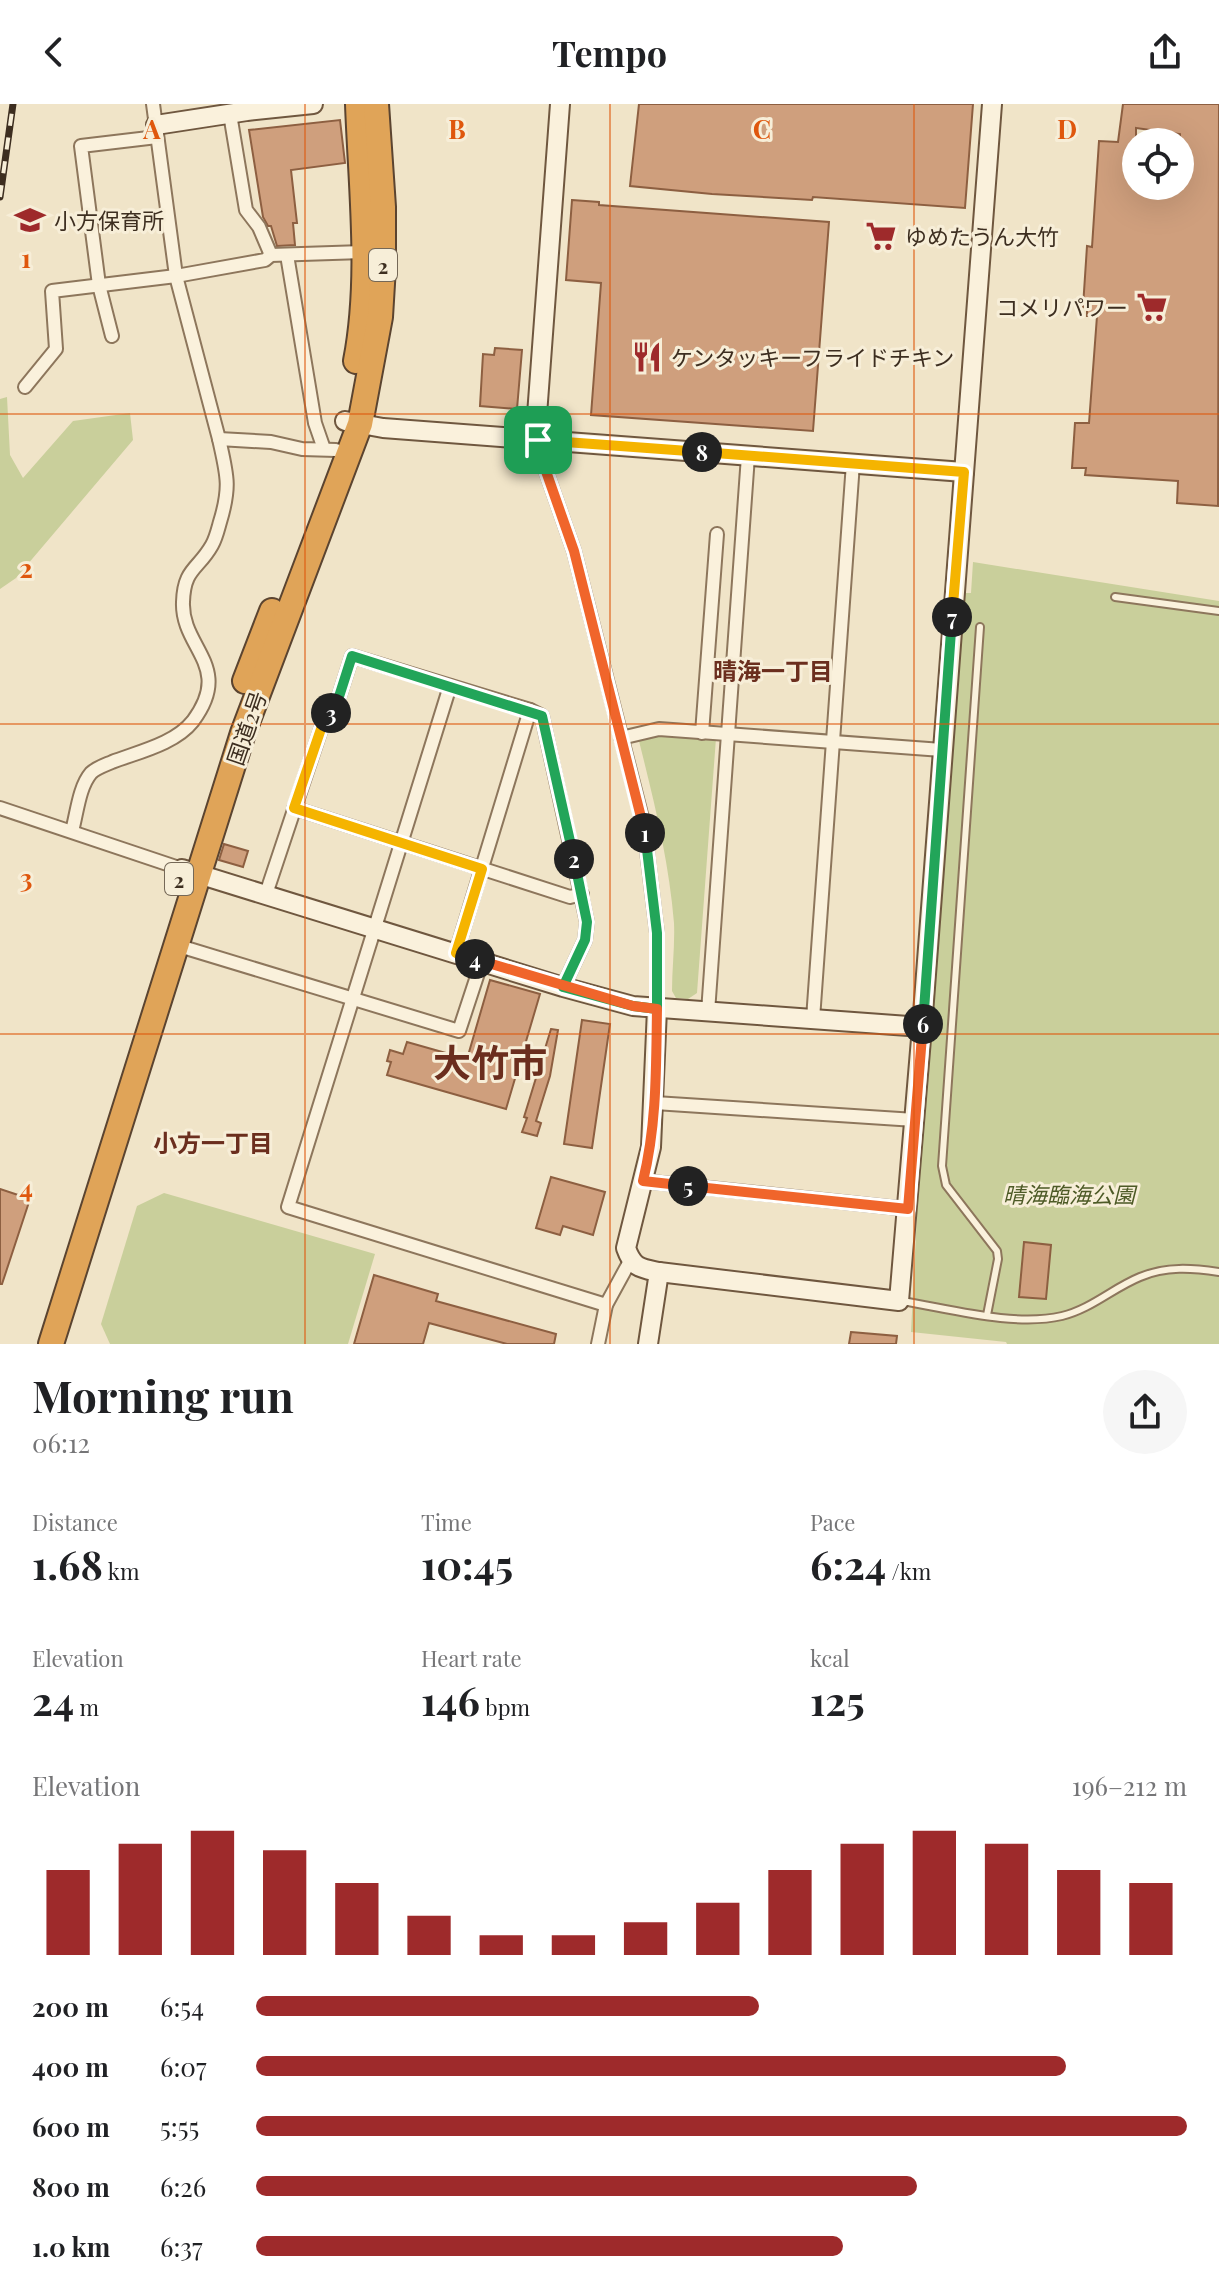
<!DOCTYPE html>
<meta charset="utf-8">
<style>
:root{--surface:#fff;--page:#f6f6f6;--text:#202124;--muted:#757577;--accent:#9e2a2b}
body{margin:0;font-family:"Playfair Display","Noto Sans JP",serif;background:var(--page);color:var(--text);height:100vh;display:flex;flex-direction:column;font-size:30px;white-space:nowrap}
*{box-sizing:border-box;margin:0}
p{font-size:26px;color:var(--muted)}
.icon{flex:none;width:44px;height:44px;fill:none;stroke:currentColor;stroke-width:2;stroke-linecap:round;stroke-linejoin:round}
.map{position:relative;height:1240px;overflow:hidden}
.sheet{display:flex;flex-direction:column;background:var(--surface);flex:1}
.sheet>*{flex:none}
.tools{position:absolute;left:1122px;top:24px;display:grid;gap:16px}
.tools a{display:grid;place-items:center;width:72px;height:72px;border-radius:50%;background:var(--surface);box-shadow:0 8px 32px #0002;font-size:40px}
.pin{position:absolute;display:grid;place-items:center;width:68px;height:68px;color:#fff;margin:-34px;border-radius:16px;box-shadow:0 4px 12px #0006}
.km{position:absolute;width:40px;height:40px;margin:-20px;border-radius:50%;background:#222;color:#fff;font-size:22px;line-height:40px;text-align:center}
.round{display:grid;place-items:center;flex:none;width:84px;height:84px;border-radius:42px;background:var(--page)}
.head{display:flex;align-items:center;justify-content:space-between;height:136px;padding:0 32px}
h1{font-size:44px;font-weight:700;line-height:60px}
.metrics{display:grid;grid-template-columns:repeat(3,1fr);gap:12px;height:136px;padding:8px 32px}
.metrics div{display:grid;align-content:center}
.metrics b{font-size:40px;font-weight:700}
.metrics small{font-size:22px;font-weight:400}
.metrics p{font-size:22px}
.chart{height:224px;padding:16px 32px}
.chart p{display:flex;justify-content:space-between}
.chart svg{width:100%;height:144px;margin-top:8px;stroke:var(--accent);stroke-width:6}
ul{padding:0 32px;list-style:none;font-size:26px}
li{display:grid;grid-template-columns:128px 96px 1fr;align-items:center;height:60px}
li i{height:20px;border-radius:10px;background:var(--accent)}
header{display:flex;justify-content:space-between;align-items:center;height:104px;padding:0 32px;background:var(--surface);font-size:36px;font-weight:700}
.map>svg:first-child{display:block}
.green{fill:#c9cf9b}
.building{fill:#cf9f7d;stroke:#8d5f41;stroke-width:2;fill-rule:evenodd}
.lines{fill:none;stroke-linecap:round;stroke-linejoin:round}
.lane-casing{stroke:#8d765c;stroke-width:10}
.street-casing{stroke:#8d765c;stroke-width:16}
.secondary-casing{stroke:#6f573f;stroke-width:22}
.highway-casing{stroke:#5b4430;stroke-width:28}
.lane{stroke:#faf1dc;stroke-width:6}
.street{stroke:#faf1dc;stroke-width:12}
.secondary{stroke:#faf1dc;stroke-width:18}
.highway{stroke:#e0a458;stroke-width:24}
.rail-casing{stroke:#3d2e20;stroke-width:7}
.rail{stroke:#f7eed8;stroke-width:4;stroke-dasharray:12;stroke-linecap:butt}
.split-1-casing{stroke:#fff;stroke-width:16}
.split-2-casing{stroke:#fff;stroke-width:16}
.split-3-casing{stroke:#fff;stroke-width:16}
.split-4-casing{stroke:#fff;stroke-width:16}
.split-5-casing{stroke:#fff;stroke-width:16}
.split-6-casing{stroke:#fff;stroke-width:16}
.split-7-casing{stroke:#fff;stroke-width:16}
.split-8-casing{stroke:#fff;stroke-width:16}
.split-9-casing{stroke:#fff;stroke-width:16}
.split-1{stroke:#f0652b;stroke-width:10}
.split-2{stroke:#22a559;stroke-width:10}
.split-3{stroke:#22a559;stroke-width:10}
.split-4{stroke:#f5b400;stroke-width:10}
.split-5{stroke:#f0652b;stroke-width:10}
.split-6{stroke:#f0652b;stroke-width:10}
.split-7{stroke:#22a559;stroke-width:10}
.split-8{stroke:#f5b400;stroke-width:10}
.split-9{stroke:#f5b400;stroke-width:10}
.grid{fill:none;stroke:#df570d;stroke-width:2;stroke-opacity:0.55}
.labels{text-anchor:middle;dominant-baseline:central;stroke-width:6;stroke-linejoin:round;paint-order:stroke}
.shield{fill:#f7eed8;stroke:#756857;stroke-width:2}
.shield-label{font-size:20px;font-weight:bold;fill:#3d2e20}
.poi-label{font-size:22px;fill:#3d2e20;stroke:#f7eed8;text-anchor:start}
.street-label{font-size:22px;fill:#3d2e20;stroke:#f7eed8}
.park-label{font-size:22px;font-style:italic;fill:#4d5a26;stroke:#f7eed8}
.neighbourhood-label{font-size:24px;font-weight:bold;fill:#6b2e1e;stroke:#f7eed8}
.town-label{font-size:38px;font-weight:bold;fill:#6b2e1e;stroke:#f7eed8}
.grid-label{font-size:26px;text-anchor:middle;font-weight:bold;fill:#df570d;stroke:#f7eed8;stroke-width:6;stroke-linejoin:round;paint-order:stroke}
</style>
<header><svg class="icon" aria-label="back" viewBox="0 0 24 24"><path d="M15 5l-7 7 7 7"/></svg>Tempo<svg class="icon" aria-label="share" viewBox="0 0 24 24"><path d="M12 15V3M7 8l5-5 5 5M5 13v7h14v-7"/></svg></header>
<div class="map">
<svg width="1219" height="1240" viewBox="0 0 1219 1240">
<rect width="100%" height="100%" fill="#f0e4c8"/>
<!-- green -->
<g class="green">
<polygon points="7,293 10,351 23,374 73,317 130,309 133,336 16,474 0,485 0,295"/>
<polygon points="973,458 1219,497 1219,1240 1007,1240 1006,1238 911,1228 918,1090 964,504 965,489 971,489"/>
<path d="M660,632L716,634L697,889L688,895L676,894L672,887C672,865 675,841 674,819C669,757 654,697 639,637Z"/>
<polygon points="164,1089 375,1150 348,1240 110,1240 101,1220 137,1102"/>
</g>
<!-- building -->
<g class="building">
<polygon points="639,0 973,0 965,104 813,93 812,96 712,90 630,82"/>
<path d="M1123,0H1219L1218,402L1177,399L1178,377L1085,371L1086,364H1072L1075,319H1089L1097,212H1087V204L1083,203L1087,142L1092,143L1099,37L1118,38ZM1136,24L1180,30V82H1136Z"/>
<polygon points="340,16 345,59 291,66 297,119 293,119 295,141 277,142 271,122 268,122 263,113 249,26"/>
<polygon points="572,96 599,98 599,101 829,118 813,327 591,311 601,179 566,176"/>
<polygon points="495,244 522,246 517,305 480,302 483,250 494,251"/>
<polygon points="224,740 248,747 243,763 219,756"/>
<polygon points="490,876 540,890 506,1005 387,971 391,958 387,957 390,946 403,950 407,938 467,955"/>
<polygon points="582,916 610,920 592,1044 564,1040"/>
<polygon points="551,925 558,926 550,972 536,1017 541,1019 537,1032 522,1028 527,1014 524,1013"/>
<polygon points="551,1073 605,1088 593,1131 563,1122 560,1131 536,1124"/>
<polygon points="0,1085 30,1095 2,1180 0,1180"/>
<polygon points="1024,1138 1051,1141 1046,1195 1019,1193"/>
<polygon points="374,1171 438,1190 436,1197 556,1230 554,1240 507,1240 429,1219 423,1240 354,1240"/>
<polygon points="851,1228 897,1232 896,1240 849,1240"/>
</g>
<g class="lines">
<!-- lane casing -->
<g class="lane-casing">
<g id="lane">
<polyline points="1115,493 1219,507"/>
<polyline points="980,523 942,1062 946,1081 997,1147 998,1155 987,1211"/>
<path d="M902,1197C951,1205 1014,1223 1062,1212C1091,1205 1113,1184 1140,1173C1166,1162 1192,1164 1219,1168"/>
</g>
</g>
<!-- street casing -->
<g class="street-casing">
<g id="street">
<polyline points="153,0 176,172 219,335"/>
<polyline points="230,10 246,106 259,123 271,151"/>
<polyline points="287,151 315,319 324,345"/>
<polyline points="112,232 99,181 81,42 157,33"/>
<polyline points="25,283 56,245 52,187 176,172 265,156 271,151 363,148"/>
<polyline points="538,336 541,353 574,447 644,722 657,829 657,905"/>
<polyline points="450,582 288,1103 606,1201"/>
<polyline points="702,629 717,430"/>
<polyline points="621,634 659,625 942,646"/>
<polyline points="0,704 182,765"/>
<polyline points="294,704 570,793 582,790"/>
<path d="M72,727C77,709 79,683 91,669C96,664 105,661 112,658C138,648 175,640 193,617C234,562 181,544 183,498C184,464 198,466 212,441C216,434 218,425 220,418C231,382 227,371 219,335L271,338L302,345L336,346L350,352"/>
<polyline points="266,790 323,619 336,602 352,552 530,606 542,612 587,818 585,836 563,883"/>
<polyline points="176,841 459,927 482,857"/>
<polyline points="456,849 530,606"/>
<polyline points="708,908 748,352"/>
<polyline points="813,915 853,359"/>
<polyline points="655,999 915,1016"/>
<polyline points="643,1077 908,1105"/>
<polyline points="598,1240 606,1201 630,1157"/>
</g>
</g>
<!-- secondary casing -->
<g class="secondary-casing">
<g id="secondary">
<polyline points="156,21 247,7 313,0"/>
<polyline points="345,317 383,324 964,368"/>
<polyline points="538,336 537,311 560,0"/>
<polyline points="182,765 563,883 633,902 922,923"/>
<path d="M657,905L651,1043L626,1144C633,1164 640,1164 659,1168L899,1197L922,923L992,0"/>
<polyline points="648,1240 659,1168"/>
</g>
</g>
<!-- highway casing -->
<g class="highway-casing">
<g id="highway">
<path d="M356,257C372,174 361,84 358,0"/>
<polyline points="245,577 272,507"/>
<polyline points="51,1240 243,629 360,320 380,213 383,163 383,103 376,0"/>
</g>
</g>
<!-- lane -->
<use href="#lane" class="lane"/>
<!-- street -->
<use href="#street" class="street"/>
<!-- secondary -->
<use href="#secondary" class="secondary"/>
<!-- highway -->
<use href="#highway" class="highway"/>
<!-- rail casing -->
<g class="rail-casing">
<polyline id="rail" points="0,93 13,0"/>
</g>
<!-- rail -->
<use href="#rail" class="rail"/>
</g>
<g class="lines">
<!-- split-1 casing -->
<g class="split-1-casing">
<polyline id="split-1" points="538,336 541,353 574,447 645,729"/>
</g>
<!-- split-2 casing -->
<g class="split-2-casing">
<polyline id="split-2" points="574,755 587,818 585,836 563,883 633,902 657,905 657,829 645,729"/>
</g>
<!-- split-3 casing -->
<g class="split-3-casing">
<polyline id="split-3" points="331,609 336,602 352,552 542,612 574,755"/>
</g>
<!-- split-4 casing -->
<g class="split-4-casing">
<polyline id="split-4" points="331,609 323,619 294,704 482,765 456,849 475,855"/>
</g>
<!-- split-5 casing -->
<g class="split-5-casing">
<path id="split-5" d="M475,855L633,902L657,905C656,963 657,1020 643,1077L688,1082"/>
</g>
<!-- split-6 casing -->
<g class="split-6-casing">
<polyline id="split-6" points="688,1082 908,1105 923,920"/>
</g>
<!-- split-7 casing -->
<g class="split-7-casing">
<polyline id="split-7" points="923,920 952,513"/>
</g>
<!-- split-8 casing -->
<g class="split-8-casing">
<polyline id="split-8" points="702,348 964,368 952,513"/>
</g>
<!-- split-9 casing -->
<g class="split-9-casing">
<polyline id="split-9" points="538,336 702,348"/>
</g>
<!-- split-1 -->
<use href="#split-1" class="split-1"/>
<!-- split-2 -->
<use href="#split-2" class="split-2"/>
<!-- split-3 -->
<use href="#split-3" class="split-3"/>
<!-- split-4 -->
<use href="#split-4" class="split-4"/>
<!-- split-5 -->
<use href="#split-5" class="split-5"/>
<!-- split-6 -->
<use href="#split-6" class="split-6"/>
<!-- split-7 -->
<use href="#split-7" class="split-7"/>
<!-- split-8 -->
<use href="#split-8" class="split-8"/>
<!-- split-9 -->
<use href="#split-9" class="split-9"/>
</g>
<!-- grid -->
<path class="grid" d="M305,0V1240M610,0V1240M914,0V1240M0,310H1219M0,620H1219M0,930H1219"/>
<!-- icons -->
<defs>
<g id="school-bare" transform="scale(2.4)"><path d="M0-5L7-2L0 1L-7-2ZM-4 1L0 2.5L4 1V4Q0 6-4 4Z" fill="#9e2a2b" stroke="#f7eed8" stroke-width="2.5" paint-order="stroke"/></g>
<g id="supermarket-bare" transform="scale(2.4)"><path d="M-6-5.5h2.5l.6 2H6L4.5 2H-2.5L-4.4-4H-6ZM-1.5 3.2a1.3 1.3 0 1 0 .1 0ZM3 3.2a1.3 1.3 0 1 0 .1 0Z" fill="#9e2a2b" stroke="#f7eed8" stroke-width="2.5" paint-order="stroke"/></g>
<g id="restaurant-bare" transform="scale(2.4)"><path d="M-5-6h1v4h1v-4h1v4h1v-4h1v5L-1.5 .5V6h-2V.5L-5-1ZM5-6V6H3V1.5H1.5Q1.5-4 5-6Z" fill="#9e2a2b" stroke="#f7eed8" stroke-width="2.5" paint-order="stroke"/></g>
</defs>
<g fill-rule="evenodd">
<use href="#school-bare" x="30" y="116"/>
<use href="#supermarket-bare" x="881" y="132"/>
<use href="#supermarket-bare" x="1152" y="203"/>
<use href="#restaurant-bare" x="647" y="253"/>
</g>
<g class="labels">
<!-- shield labels -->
<g class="shield">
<rect x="369" y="145" width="28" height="32" rx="6"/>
<rect x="165" y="759" width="28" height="32" rx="6"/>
</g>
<g class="shield-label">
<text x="383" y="161">2</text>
<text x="179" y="775">2</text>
</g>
<!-- poi labels -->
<g class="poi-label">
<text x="54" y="116">小方保育所</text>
<text x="905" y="132">ゆめたうん大竹</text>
<text x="1128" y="203" text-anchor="end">コメリパワー</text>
<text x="671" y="253">ケンタッキーフライドチキン</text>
</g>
<!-- street labels -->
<g class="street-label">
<text transform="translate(246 624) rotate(-71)">国道2号</text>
</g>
<!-- park labels -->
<g class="park-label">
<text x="1069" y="1090">晴海臨海公園</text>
</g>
<!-- neighbourhood labels -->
<g class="neighbourhood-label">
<text x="773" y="566">晴海一丁目</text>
<text x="213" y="1038">小方一丁目</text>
</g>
<!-- town labels -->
<g class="town-label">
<text x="490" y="957">大竹市</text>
</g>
</g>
<g class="grid-label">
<text x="152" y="35">A</text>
<text x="457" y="35">B</text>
<text x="762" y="35">C</text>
<text x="1067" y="35">D</text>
<text x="26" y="164">1</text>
<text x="26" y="474">2</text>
<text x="26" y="784">3</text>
<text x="26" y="1094">4</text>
</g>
</svg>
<div class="tools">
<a><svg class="icon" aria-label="locate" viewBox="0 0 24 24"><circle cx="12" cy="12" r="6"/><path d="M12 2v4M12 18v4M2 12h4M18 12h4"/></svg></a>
</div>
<div class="pin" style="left:538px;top:336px;background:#1e9e55"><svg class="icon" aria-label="arrive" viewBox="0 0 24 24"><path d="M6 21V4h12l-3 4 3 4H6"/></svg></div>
<b class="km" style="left:645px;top:729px">1</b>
<b class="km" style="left:574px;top:755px">2</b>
<b class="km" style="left:331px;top:609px">3</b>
<b class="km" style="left:475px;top:855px">4</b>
<b class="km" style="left:688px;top:1082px">5</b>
<b class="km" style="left:923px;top:920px">6</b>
<b class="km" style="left:952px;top:513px">7</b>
<b class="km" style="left:702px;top:348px">8</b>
</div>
<section class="sheet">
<div class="head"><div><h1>Morning run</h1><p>06:12</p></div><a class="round"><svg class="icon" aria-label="share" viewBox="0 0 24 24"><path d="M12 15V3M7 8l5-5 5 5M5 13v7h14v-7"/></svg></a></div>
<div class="metrics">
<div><p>Distance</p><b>1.68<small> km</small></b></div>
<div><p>Time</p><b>10:45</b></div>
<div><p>Pace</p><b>6:24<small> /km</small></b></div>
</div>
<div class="metrics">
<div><p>Elevation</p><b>24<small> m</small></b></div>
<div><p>Heart rate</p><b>146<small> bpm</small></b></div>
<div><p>kcal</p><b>125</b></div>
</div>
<div class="chart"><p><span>Elevation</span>196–212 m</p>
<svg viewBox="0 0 160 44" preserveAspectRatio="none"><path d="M5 44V18M15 44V10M25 44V6M35 44V12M45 44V22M55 44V32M65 44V38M75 44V38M85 44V34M95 44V28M105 44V18M115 44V10M125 44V6M135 44V10M145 44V18M155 44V22"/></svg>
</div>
<ul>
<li><b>200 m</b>6:54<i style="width:54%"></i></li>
<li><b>400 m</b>6:07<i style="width:87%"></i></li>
<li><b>600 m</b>5:55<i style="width:100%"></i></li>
<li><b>800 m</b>6:26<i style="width:71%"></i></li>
<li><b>1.0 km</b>6:37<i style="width:63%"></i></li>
</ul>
</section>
